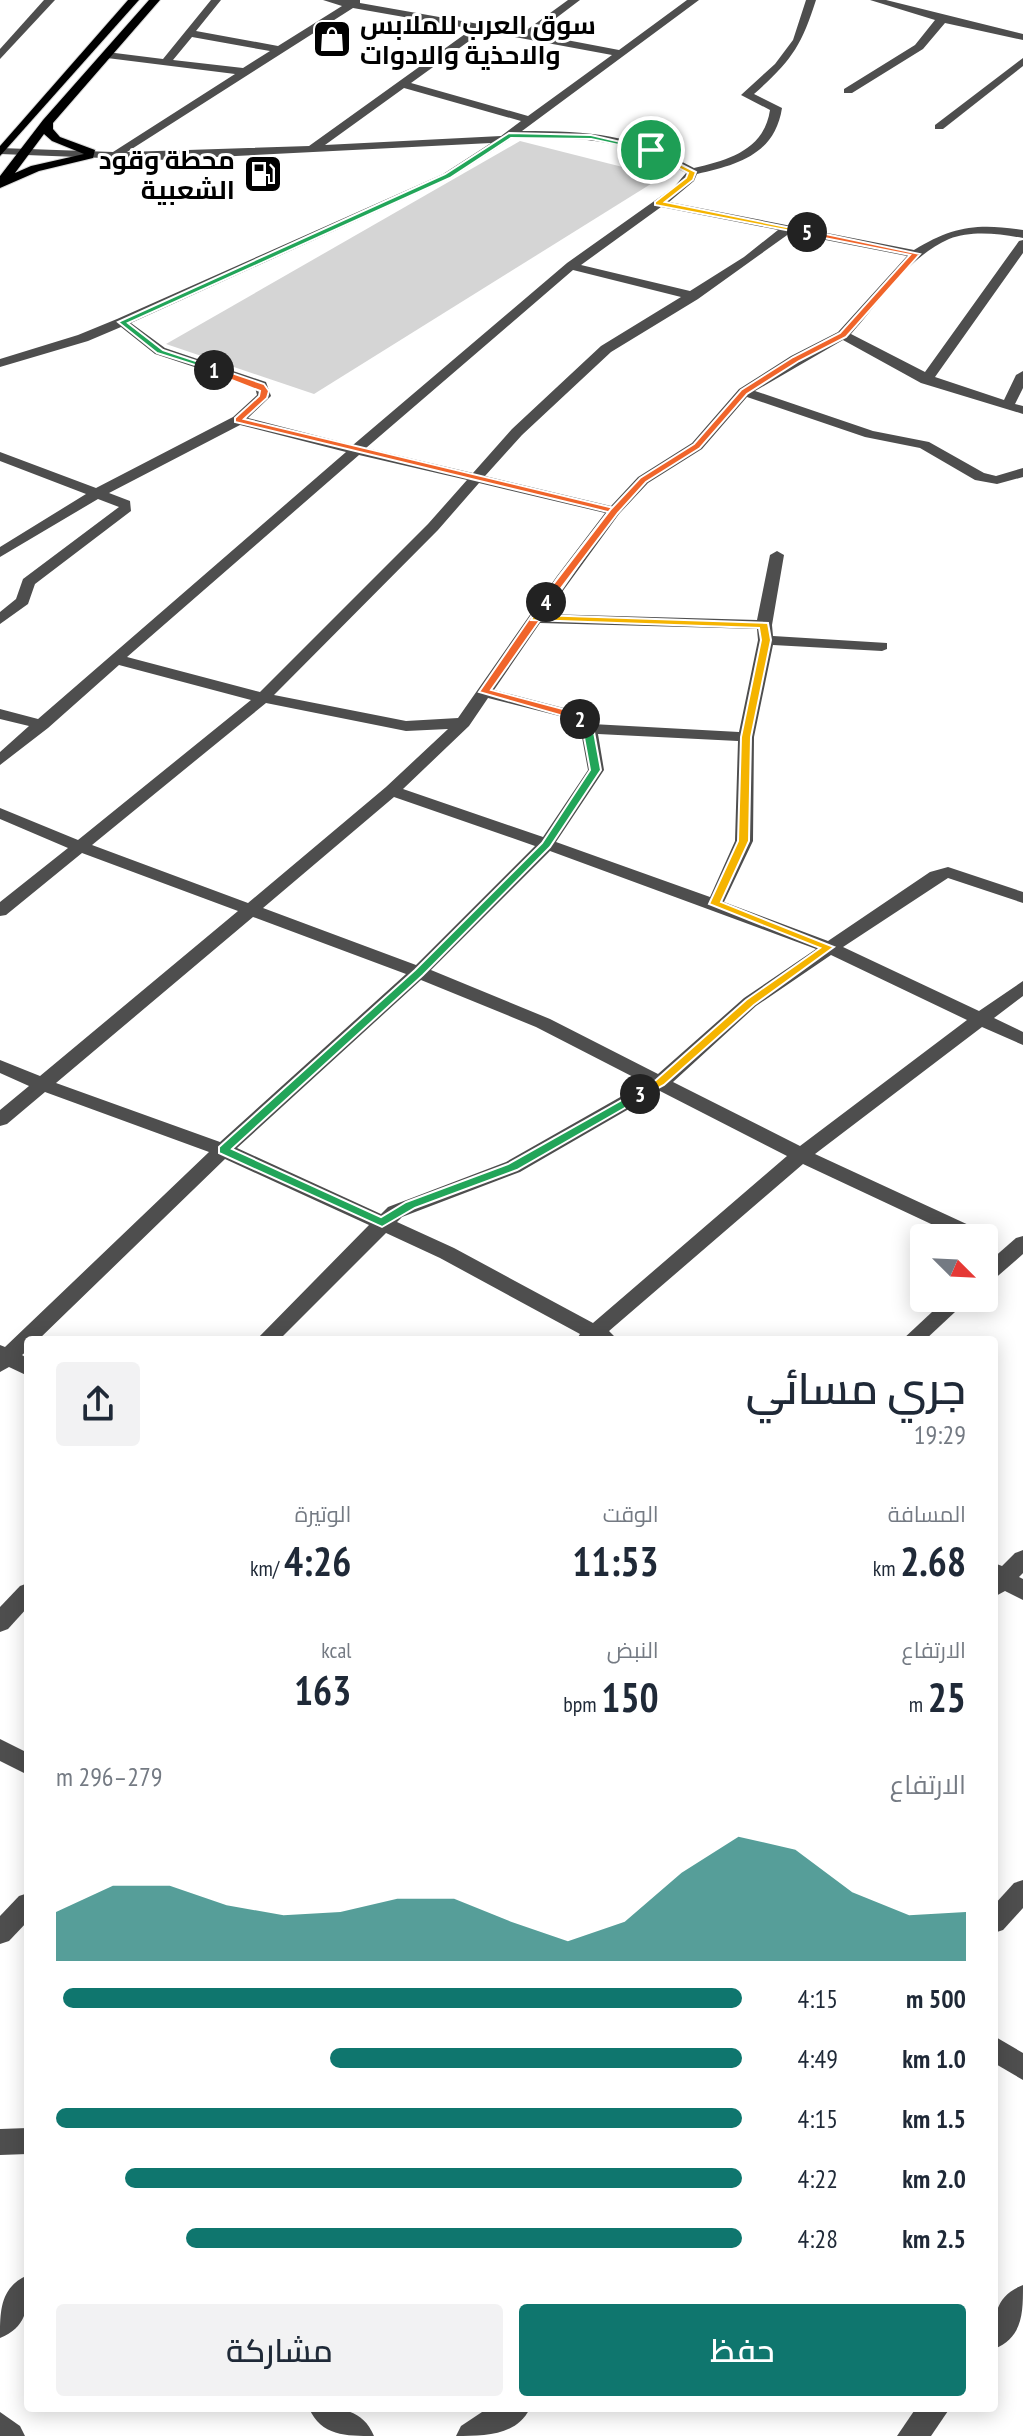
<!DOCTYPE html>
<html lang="ar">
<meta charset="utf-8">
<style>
:root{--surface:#fff;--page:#f2f2f3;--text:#1f2937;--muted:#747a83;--accent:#0f766e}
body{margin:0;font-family:"PT Sans Narrow",Cairo,sans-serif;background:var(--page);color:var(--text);direction:rtl;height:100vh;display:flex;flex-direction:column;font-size:30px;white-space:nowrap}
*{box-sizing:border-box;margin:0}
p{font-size:26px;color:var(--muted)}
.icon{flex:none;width:44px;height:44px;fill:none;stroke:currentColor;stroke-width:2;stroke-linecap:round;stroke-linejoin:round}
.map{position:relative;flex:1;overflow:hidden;direction:ltr}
.panel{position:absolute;left:24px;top:1336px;width:974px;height:1076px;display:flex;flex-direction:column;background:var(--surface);border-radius:8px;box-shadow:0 4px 20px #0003;direction:rtl}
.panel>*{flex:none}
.needle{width:52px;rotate:114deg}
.fabs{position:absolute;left:910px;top:1224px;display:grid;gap:16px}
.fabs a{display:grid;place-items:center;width:88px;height:88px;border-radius:8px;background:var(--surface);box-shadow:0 4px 20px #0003;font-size:40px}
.pin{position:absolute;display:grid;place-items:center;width:68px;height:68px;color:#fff;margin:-34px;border:4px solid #fff;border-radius:50%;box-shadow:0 2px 8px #0007}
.km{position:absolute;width:40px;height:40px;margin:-20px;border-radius:50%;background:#222;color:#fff;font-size:22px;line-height:40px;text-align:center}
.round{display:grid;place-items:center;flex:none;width:84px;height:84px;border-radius:8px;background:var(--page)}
.head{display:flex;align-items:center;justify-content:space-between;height:136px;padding:0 32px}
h1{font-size:44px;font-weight:600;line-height:60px}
.figures{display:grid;grid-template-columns:repeat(3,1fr);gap:12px;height:136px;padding:8px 32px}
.figures div{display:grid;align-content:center}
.figures b{font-size:40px;font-weight:600}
.figures small{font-size:22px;font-weight:400}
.figures p{font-size:22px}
.chart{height:224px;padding:16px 32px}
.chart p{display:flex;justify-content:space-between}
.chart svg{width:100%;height:144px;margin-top:8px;fill:var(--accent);opacity:.7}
.button{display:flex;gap:16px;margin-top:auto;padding:16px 32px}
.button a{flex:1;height:92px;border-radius:8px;background:var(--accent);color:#fff;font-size:32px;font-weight:600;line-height:92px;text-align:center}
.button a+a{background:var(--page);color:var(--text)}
ul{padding:0 32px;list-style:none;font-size:26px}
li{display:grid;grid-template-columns:128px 96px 1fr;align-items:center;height:60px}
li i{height:20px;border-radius:10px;background:var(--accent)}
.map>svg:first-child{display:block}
.green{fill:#d5d5d5}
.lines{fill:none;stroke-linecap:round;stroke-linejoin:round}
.major-casing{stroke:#dbdbdb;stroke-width:2}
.minor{fill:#4e4e4e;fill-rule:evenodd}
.major{fill:#000;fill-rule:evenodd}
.split-1{fill:#22a559;stroke:#fff;stroke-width:2}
.split-2{fill:#f0652b;stroke:#fff;stroke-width:2}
.split-3{fill:#22a559;stroke:#fff;stroke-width:2}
.split-4{fill:#f5b400;stroke:#fff;stroke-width:2}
.split-5{fill:#f0652b;stroke:#fff;stroke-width:2}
.split-6{fill:#f5b400;stroke:#fff;stroke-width:2}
.labels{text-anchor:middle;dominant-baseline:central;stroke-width:6;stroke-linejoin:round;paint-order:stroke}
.far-poi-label{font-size:26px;font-weight:bold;fill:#000;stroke:#fff;text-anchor:start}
</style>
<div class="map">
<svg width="1023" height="2436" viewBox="0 0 1023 2436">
<rect width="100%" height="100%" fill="#fff"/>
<!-- green -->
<polygon class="green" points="520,141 662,177 314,394 166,344"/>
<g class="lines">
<!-- major casing -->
<g class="major-casing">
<g id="major">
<polygon points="128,0 139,0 0,156 0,146"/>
<path d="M149,0H160L53,123V129L60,137L95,150L93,158L39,171L0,188V176L43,120ZM44,134L52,141L84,154L31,166L15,173Z"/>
</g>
</g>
<!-- minor -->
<g class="minor">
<polygon points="44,0 55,0 0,59 0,49"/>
<path d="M211,0H221L196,31L278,46L342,6L323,0H360V3L524,32L568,0H580L535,34L619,50L687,0H699L522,131C592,131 631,134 694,168C729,160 764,150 770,110L741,95L775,64L793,40L806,0H816C801,47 791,61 754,94L782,108C775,154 738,165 697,174L694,181L669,202L914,250C953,226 978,223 1023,230V238C1000,234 972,230 949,239C909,256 879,303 851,334L925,372L1019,241L1023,240V253L935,377L1004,400L1016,375L1023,371V388L1015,404L1023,406V414L921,383L843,340L755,391L873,431L929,442L984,473L996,476L1023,468V477L997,484L975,480L920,448L865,437L747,397L702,449L648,483L619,514L546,614L757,620L770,555L777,551L784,555L772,625L773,636L887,643V649L882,651L773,645L754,737L753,841L724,902L828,941L930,872L948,867L1023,892V903L948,878L843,947L979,1011L1023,981V996L994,1018L1023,1032V1045L982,1027L815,1154L986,1233L989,1238L986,1243L984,1238H961L803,1164L609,1331L618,1340H576L580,1334L440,1258L386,1233L279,1340H256L369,1225L225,1159L38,1340H28V1350L22,1355L28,1359V1376L9,1367L0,1372V1345L5,1347L209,1152L45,1092L7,1124L0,1126V1110L29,1086L0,1073V1060L40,1076L238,911L82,853L6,915L0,916V902L68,848L0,819V808L78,840L251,700L119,665L48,728L0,765V752L29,726L0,719V709L38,719L346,452L240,425L109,493L130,501L131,511L35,584L28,604L0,624V612L16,599L23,579L119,507L98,499L0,557V547L86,494L0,461V452L96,488L233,417L257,395L255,387L155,354L121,327L88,341L0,367V359L78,335L117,319L443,174L491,143L156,160L0,154V148L113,152L235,74L107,58L102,55L107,52L163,59ZM353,8L472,29L309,146L127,152ZM483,31L612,55L528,116L411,83ZM192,37L270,51L243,68L173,60ZM404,88L521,121L501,136L325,145ZM512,138C586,138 619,137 686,173L674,187L567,263L353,445L248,418L271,396L266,382L165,348L131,323L451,178ZM661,207L778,230L744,257L690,291L581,265ZM790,233L907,256L838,332L791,356L739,389L692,443L638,477L611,506L485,476L522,435L611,352L698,299ZM573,270L681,297L601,346L512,429L473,473L366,448ZM359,455L467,480L428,524L260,692L127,657ZM479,483L605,513L557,576L458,718L406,721L274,695L438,530ZM540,623L757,629L758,640L739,732L592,724L583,713L494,690ZM488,698L571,719L581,732L588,770L543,837L403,789L469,726ZM266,703L406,731L448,729L386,787L248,903L92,845ZM598,734L738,741L735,841L710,897L556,842L604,770ZM394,797L535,846L416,965L263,908ZM550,851L816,949L744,998L658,1074L550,1019L431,970ZM253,917L406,974L220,1142L56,1083ZM831,955L967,1020L800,1146L673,1082L756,1006ZM421,980L536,1027L645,1083L506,1162L388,1207L381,1214L237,1148ZM660,1091L787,1156L593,1323L454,1248L397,1222L402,1217L520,1172Z"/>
<polygon points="870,0 886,0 1023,34 1023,40 945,23 923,49 852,93 844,93 844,89 915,45 935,20"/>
<polygon points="1023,58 1023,66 943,129 935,129 935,125"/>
<polygon points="1023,1236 1023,1254 991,1282 984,1284 984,1266 1016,1238"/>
<polygon points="947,1298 970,1298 925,1340 902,1340"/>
<polygon points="1023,1550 1023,1573 1019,1577 1023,1579 1023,1600 1005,1591 994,1597 994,1563 1002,1566 1015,1553"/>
<polygon points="28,1583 28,1607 8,1629 0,1632 0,1607 20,1586"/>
<polygon points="0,1739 28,1753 28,1775 0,1761"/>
<polygon points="1023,1880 1023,1908 1003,1930 994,1933 994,1905 1014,1883"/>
<polygon points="28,1893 28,1921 9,1941 0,1944 0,1916 19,1896"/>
<polygon points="994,2036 1023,2053 1023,2080 994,2063"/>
<polygon points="28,2128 28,2154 0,2155 0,2129"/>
<path d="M28,2275C28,2303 30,2326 0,2338C0,2311 0,2287 28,2275Z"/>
<path d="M1023,2285C1023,2313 1023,2337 994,2349C994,2321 992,2297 1023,2285Z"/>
<path d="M309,2408C337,2408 362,2407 374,2436C346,2436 321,2436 309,2408Z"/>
<path d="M488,2408H530C517,2436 484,2436 456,2436L461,2426Z"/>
<polygon points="916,2408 950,2408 931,2436 897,2436"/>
<polygon points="0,2412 20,2426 25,2436 0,2436"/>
</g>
<!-- major -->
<use href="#major" class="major"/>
</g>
<!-- split-1 -->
<polygon class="split-1" points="509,133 591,135 655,150 651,152 591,139 511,138 450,178 128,323 163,350 217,368 217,372 157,353 118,322 445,174"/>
<!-- split-2 -->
<polygon class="split-2" points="214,367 264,384 269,391 267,398 244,419 618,509 491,690 578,713 585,719 584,722 479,692 558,577 608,512 235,422 235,418 259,396 260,391 211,372"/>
<!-- split-3 -->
<polygon class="split-3" points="577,717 584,717 594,732 601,770 550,847 423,975 232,1149 381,1217 406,1202 508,1164 636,1092 644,1092 644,1097 517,1170 415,1208 382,1227 219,1153 219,1147 415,970 542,843 590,770 583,732"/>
<!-- split-4 -->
<polygon class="split-4" points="542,599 551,602 541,615 768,623 771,640 751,737 749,841 721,902 834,947 754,1005 664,1085 640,1098 636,1097 636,1092 656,1080 746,1000 820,948 709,904 738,841 741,737 761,640 759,628 531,620"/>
<!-- split-5 -->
<polygon class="split-5" points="807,230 920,254 846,337 799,361 747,394 700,448 646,482 618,513 549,604 542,604 542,599 611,509 640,478 694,444 741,390 793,357 840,333 910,255 804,234"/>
<!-- split-6 -->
<polygon class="split-6" points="648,148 696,172 693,180 665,202 811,232 807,234 655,205 655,202 686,178 688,173 648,152"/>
<!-- icons -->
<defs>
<g id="shop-square" transform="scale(2)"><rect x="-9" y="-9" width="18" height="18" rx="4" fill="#000" stroke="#fff"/><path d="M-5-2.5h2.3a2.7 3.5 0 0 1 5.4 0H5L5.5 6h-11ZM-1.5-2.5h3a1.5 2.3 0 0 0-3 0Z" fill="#fff"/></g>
<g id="fuel-square" transform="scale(2)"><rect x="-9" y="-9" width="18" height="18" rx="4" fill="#000" stroke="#fff"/><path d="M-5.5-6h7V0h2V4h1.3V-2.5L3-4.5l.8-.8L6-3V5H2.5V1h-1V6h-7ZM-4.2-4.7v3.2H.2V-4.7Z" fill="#fff"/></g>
</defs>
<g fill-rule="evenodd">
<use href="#shop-square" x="332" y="39"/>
<use href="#fuel-square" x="263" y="174"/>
</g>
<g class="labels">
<!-- far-poi labels -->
<g class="far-poi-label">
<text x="360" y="24">سوق العرب للملابس<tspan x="360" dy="30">والاحذية والادوات</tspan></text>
<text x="235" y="159" text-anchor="end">محطة وقود<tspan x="235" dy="30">الشعبية</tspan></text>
</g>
</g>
</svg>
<div class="fabs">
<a><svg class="needle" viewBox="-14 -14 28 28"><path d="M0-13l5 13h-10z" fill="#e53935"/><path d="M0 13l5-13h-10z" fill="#747a83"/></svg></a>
</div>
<div class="pin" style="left:651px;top:150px;background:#1e9e55"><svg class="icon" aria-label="arrive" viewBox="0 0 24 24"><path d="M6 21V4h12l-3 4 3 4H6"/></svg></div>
<b class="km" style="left:214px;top:370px">1</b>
<b class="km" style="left:580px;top:719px">2</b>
<b class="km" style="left:640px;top:1094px">3</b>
<b class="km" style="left:546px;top:602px">4</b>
<b class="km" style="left:807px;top:232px">5</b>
<section class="panel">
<div class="head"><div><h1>جري مسائي</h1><p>19:29</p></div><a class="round"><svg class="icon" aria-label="share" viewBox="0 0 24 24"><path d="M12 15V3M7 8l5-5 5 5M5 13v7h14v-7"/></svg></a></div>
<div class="figures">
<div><p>المسافة</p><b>2.68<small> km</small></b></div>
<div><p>الوقت</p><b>11:53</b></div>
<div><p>الوتيرة</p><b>4:26<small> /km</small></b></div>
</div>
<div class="figures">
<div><p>الارتفاع</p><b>25<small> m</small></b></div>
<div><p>النبض</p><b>150<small> bpm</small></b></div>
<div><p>kcal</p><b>163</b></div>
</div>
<div class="chart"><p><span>الارتفاع</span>279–296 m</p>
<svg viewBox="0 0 160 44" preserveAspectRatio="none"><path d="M0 44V29L10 21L20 21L30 27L40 30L50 29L60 25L70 25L80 32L90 38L100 32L110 17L120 6L130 10L140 23L150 30L160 29V44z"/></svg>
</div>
<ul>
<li><b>500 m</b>4:15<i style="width:99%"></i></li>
<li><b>1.0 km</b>4:49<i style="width:60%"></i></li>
<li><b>1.5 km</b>4:15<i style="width:100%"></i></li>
<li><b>2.0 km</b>4:22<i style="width:90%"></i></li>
<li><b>2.5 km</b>4:28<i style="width:81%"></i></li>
</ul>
<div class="button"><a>حفظ</a><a>مشاركة</a></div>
</section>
</div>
